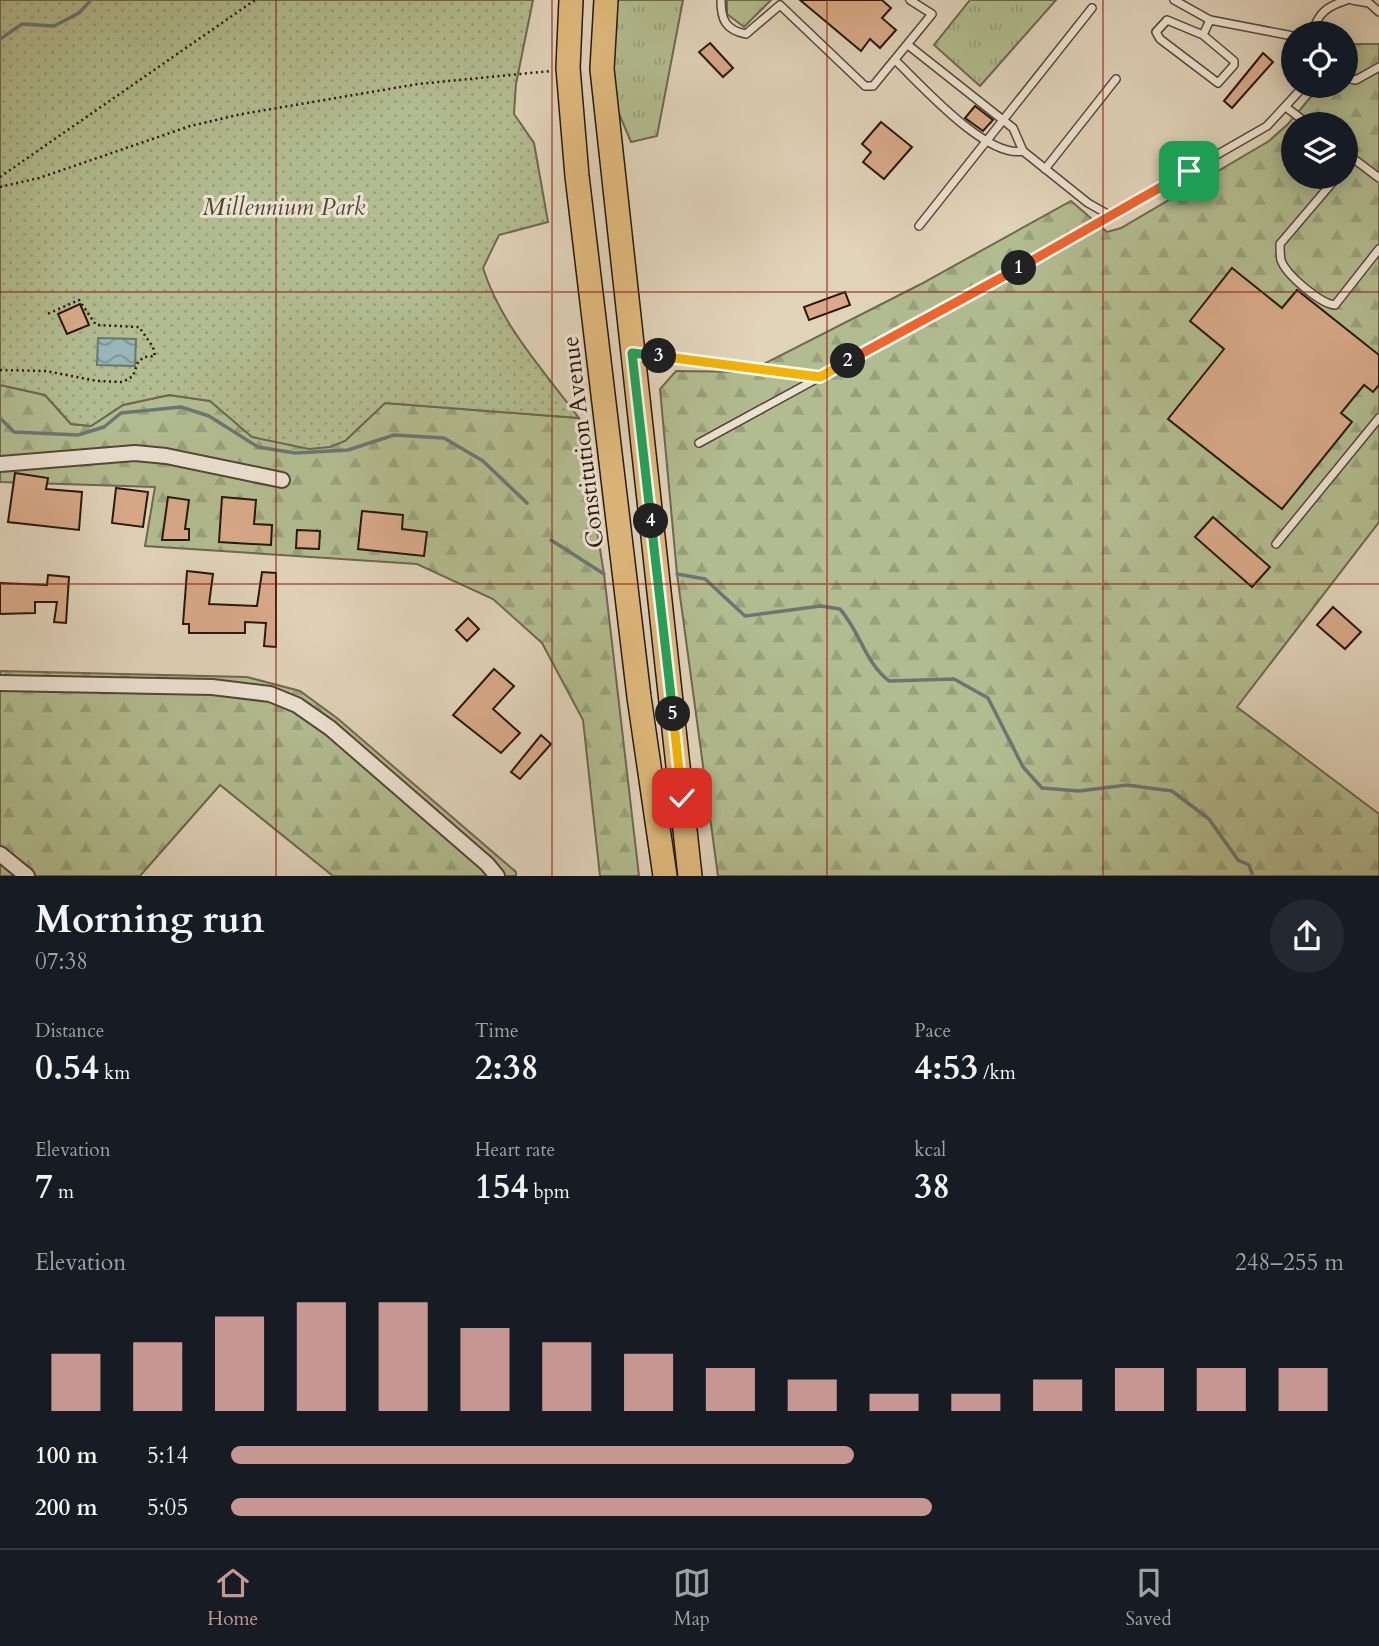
<!DOCTYPE html>
<meta charset="utf-8">
<style>
:root{--surface:#171b24;--page:#242831;--text:#f1f3f6;--muted:#9ea1a6;--line:#363941;--accent:#c59692}
body{margin:0;font-family:Cardo,serif;background:var(--page);color:var(--text);height:100vh;display:flex;flex-direction:column;font-size:26px;white-space:nowrap}
*{box-sizing:border-box;margin:0}
p{font-size:23px;color:var(--muted)}
.icon{flex:none;width:38px;height:38px;fill:none;stroke:currentColor;stroke-width:2;stroke-linecap:round;stroke-linejoin:round}
.map{position:relative;height:876px;overflow:hidden}
.details{display:flex;flex-direction:column;background:var(--surface);flex:1}
.details>*{flex:none}
.fabs{position:absolute;left:1281px;top:21px;display:grid;gap:14px}
.fabs a{display:grid;place-items:center;width:77px;height:77px;border-radius:50%;background:var(--surface);box-shadow:0 4px 18px #0003;font-size:35px}
.pin{position:absolute;display:grid;place-items:center;width:60px;height:60px;color:#fff;margin:-30px;border-radius:14px;box-shadow:0 4px 10px #0006}
.km{position:absolute;width:35px;height:35px;margin:-18px;border-radius:50%;background:#222;color:#fff;font-size:19px;line-height:35px;text-align:center}
.round{display:grid;place-items:center;flex:none;width:74px;height:74px;border-radius:37px;background:var(--page)}
.headline{display:flex;align-items:center;justify-content:space-between;height:119px;padding:0 35px}
h1{font-size:38px;font-weight:700;line-height:52px}
.figures{display:grid;grid-template-columns:repeat(3,1fr);gap:10px;height:119px;padding:7px 35px}
.figures div{display:grid;align-content:center}
.figures b{font-size:35px;font-weight:700}
.figures small{font-size:19px;font-weight:400}
.figures p{font-size:19px}
.chart{height:196px;padding:14px 35px}
.chart p{display:flex;justify-content:space-between}
.chart svg{width:100%;height:126px;margin-top:7px;stroke:var(--accent);stroke-width:6}
ul{padding:0 35px;list-style:none;font-size:23px}
li{display:grid;grid-template-columns:112px 84px 1fr;align-items:center;height:52px}
li i{height:18px;border-radius:9px;background:var(--accent)}
.dock{display:flex;justify-content:space-around;align-items:center;height:98px;border-top:2px solid var(--line);background:var(--surface);font-size:19px;color:var(--muted)}
.dock a{display:grid;justify-items:center;gap:4px}
.dock .on{color:var(--accent)}
.map>svg:first-child{display:block}
.grass{fill:url(#grass-tufts);stroke:#6d694e;stroke-width:2}
.forest{fill:url(#forest-firs);stroke:#6d694e;stroke-width:2;fill-rule:evenodd}
.park{fill:url(#park-dots);stroke:#6d694e;stroke-width:2}
.water{fill:url(#water-waves);stroke:#6b7673;stroke-width:2}
.lines{fill:none;stroke-linecap:round;stroke-linejoin:round}
.stream{stroke:#6b7673;stroke-width:3.5}
.building{fill:#d9aa89;stroke:#28160c;stroke-width:2}
.service-casing{stroke:#564538;stroke-width:10}
.minor-casing{stroke:#564538;stroke-width:18}
.primary-casing{stroke:#28160c;stroke-width:26}
.path{stroke:#28160c;stroke-width:2.5;stroke-dasharray:2 3.5;stroke-linecap:butt}
.service{stroke:#ece2d2;stroke-width:7}
.minor{stroke:#ece2d2;stroke-width:14}
.primary{stroke:#e0ba7d;stroke-width:23}
.split-1-casing{stroke:#fff;stroke-width:14}
.split-2-casing{stroke:#fff;stroke-width:14}
.split-3-casing{stroke:#fff;stroke-width:14}
.split-4-casing{stroke:#fff;stroke-width:14}
.split-5-casing{stroke:#fff;stroke-width:14}
.split-6-casing{stroke:#fff;stroke-width:14}
.split-1{stroke:#f0652b;stroke-width:9}
.split-2{stroke:#f0652b;stroke-width:9}
.split-3{stroke:#f5b400;stroke-width:9}
.split-4{stroke:#22a559;stroke-width:9}
.split-5{stroke:#22a559;stroke-width:9}
.split-6{stroke:#f5b400;stroke-width:9}
.grid{fill:none;stroke:#8f2418;stroke-width:2;stroke-opacity:0.55}
.labels{text-anchor:middle;dominant-baseline:central;stroke-width:6;stroke-linejoin:round;paint-order:stroke}
.park-label{font-size:24px;font-style:italic;fill:#514834;stroke:#ece2d2}
.street-label{font-size:24px;fill:#28160c;stroke:#ece2d2}
</style>
<div class="map">
<svg width="1379" height="876" viewBox="0 0 1379 876">
<defs>
<pattern id="grass-tufts" width="24" height="20" patternUnits="userSpaceOnUse" patternTransform="scale(1.75)"><rect width="24" height="20" fill="#b2bc90"/><path d="M3 7l-1-3M5 7V3M7 7l1-3M15 17l-1-3M17 17v-4M19 17l1-3" fill="none" stroke="#99a17b"/></pattern>
<pattern id="forest-firs" width="22" height="20" patternUnits="userSpaceOnUse" patternTransform="scale(1.75)"><rect width="22" height="20" fill="#b2bc90"/><path d="M5 1l3.5 6h-7zM16 11l3.5 6h-7z" fill="#99a17b"/></pattern>
<pattern id="park-dots" width="8" height="8" patternUnits="userSpaceOnUse" patternTransform="scale(1.75)"><rect width="8" height="8" fill="#b2bc90"/><path d="M2 2h.1M6 6h.1" fill="none" stroke="#99a17b" stroke-width="1.8" stroke-linecap="round"/></pattern>
<pattern id="water-waves" width="16" height="10" patternUnits="userSpaceOnUse" patternTransform="scale(1.75)"><rect width="16" height="10" fill="#97b6b8"/><path d="M0 5q4-4 8 0t8 0" fill="none" stroke="#7b9394"/></pattern>
</defs>
<rect width="100%" height="100%" fill="#e1d3ba"/>
<filter id="stains"><feTurbulence type="fractalNoise" baseFrequency=".00286" numOctaves="4"/><feColorMatrix values="0 0 0 0 .2 0 0 0 0 .09 0 0 0 0 .02 0 0 0 .5 -.17"/></filter>
<radialGradient id="worn" r=".72"><stop offset=".6" stop-color="#630" stop-opacity="0"/><stop offset="1" stop-color="#630" stop-opacity=".3"/></radialGradient>
<!-- grass -->
<g class="grass">
<polygon points="615,0 683,0 657,136 631,142 612,97"/>
<polygon points="727,0 771,0 744,27 727,14"/>
<polygon points="970,0 1056,0 980,86 934,45"/>
</g>
<!-- forest -->
<g class="forest">
<path d="M1346,44H1379V522L1237,707L1379,814V876H718L677,574L660,389L676,371L748,372L921,284L1071,201L1107,232L1121,228L1269,141L1288,124L1320,86H1346ZM1293,124H1346V177H1293Z"/>
<polygon points="0,385 45,395 71,424 91,426 123,405 169,395 210,401 227,414 345,441 385,403 579,418 604,574 639,876 600,876 583,720 542,643 493,599 417,564 145,546 155,487 0,482"/>
<polygon points="0,671 247,677 300,691 337,718 516,872 516,876 333,876 220,785 140,876 0,876"/>
</g>
<!-- park -->
<path class="park" d="M0,0H533L516,84L514,114L534,143L548,222L499,235L483,268C501,325 544,371 579,418L385,403L345,441L330,447L309,449L252,437L210,401L169,395L123,405L91,426L71,424L45,395L0,385Z"/>
<!-- water -->
<polygon class="water" points="98,338 136,339 135,366 97,365"/>
<g class="lines">
<!-- stream -->
<g class="stream">
<polyline points="0,39 22,24 54,26 79,13 91,0"/>
<polyline points="0,418 14,432 78,435 104,427 121,413 181,407 209,416 258,447 295,453 348,450 394,435 444,438 483,461 527,503"/>
<polyline points="551,540 604,574"/>
<path d="M677,574L705,579L745,616L821,606L840,609C862,635 864,661 889,681L954,679L988,698L1023,767L1042,788L1079,791L1127,785L1172,791L1209,819L1238,860L1249,865L1253,876"/>
</g>
</g>
<!-- building -->
<g class="building">
<polygon points="800,0 882,0 891,8 882,18 896,30 880,48 870,39 861,51"/>
<polygon points="710,43 733,68 723,77 699,52"/>
<polygon points="1263,53 1273,62 1232,108 1224,101"/>
<polygon points="975,106 993,120 983,131 965,118"/>
<polygon points="881,122 912,147 884,179 863,162 871,152 862,144"/>
<polygon points="1232,268 1282,308 1297,290 1379,355 1379,385 1373,392 1364,385 1341,413 1352,422 1282,509 1168,419 1224,349 1190,321"/>
<polygon points="845,292 850,305 809,320 804,307"/>
<polygon points="80,304 89,325 67,334 58,314"/>
<polygon points="15,473 48,478 46,489 82,492 79,530 8,522"/>
<polygon points="116,488 148,492 143,527 112,523"/>
<polygon points="168,497 189,500 185,529 189,529 189,540 162,540"/>
<polygon points="222,497 256,500 254,524 272,525 271,545 219,542"/>
<polygon points="362,511 403,515 402,529 427,532 424,556 358,549"/>
<polygon points="1213,517 1270,567 1252,587 1195,537"/>
<polygon points="297,530 320,531 319,549 296,548"/>
<polygon points="187,571 213,574 209,604 257,606 262,572 276,573 276,647 264,646 266,623 245,622 245,633 189,633 189,624 183,624"/>
<polygon points="48,575 69,577 66,623 54,622 57,602 35,602 35,613 0,614 0,583 47,585"/>
<polygon points="1333,607 1361,632 1345,649 1317,625"/>
<polygon points="468,618 479,629 467,641 456,630"/>
<polygon points="494,669 514,686 493,709 520,733 501,753 453,715"/>
<polygon points="541,735 551,744 520,779 511,772"/>
</g>
<g class="lines">
<!-- service casing -->
<g class="service-casing">
<g id="service">
<path d="M721,0C721,19 725,30 746,34L780,5L865,86H873L932,14L910,0"/>
<polyline points="1174,0 1210,20 1293,36"/>
<polyline points="1352,0 1369,3 1379,12"/>
<path d="M1313,33C1317,13 1328,6 1347,0"/>
<polyline points="1203,35 1167,20 1156,32 1160,39 1218,83 1234,65 1234,61 1203,35 1210,20"/>
<polyline points="908,45 1013,128 1023,151 1088,203 1111,216"/>
<path d="M895,60C922,86 987,159 1023,151"/>
<polyline points="1346,78 1356,80 1379,67"/>
<polyline points="1287,108 1308,124"/>
<polyline points="1346,153 1379,178"/>
<polyline points="1045,169 1116,79"/>
<path d="M1337,177L1280,244C1280,249 1280,255 1281,260C1286,275 1321,304 1335,305L1379,249"/>
<polyline points="919,226 1092,8"/>
<polyline points="637,353 819,377"/>
<polyline points="699,443 1027,264 1267,126 1304,86"/>
<polyline points="1276,544 1379,418"/>
</g>
</g>
<!-- minor casing -->
<g class="minor-casing">
<g id="minor">
<polyline points="0,464 135,453 166,456 282,480"/>
<polyline points="0,683 212,687 270,694 297,705 330,728 487,864 497,876"/>
<polyline points="0,854 27,876"/>
</g>
</g>
<!-- primary casing -->
<g class="primary-casing">
<g id="primary">
<polyline points="571,0 568,68 577,176 639,697 665,876"/>
<polyline points="606,0 602,69 690,876"/>
</g>
</g>
<!-- path -->
<g class="path">
<polyline points="0,177 255,0"/>
<polyline points="0,187 39,178 190,126 242,114 418,84 551,71"/>
<polyline points="0,370 46,371 97,381 123,382 133,376 138,362 144,357 155,356 153,347 139,327 96,325 79,300 45,315"/>
</g>
<!-- service -->
<use href="#service" class="service"/>
<!-- minor -->
<use href="#minor" class="minor"/>
<!-- primary -->
<use href="#primary" class="primary"/>
</g>
<g class="lines">
<!-- split-1 casing -->
<g class="split-1-casing">
<polyline id="split-1" points="1019,268 1189,171"/>
</g>
<!-- split-2 casing -->
<g class="split-2-casing">
<polyline id="split-2" points="848,361 1019,268"/>
</g>
<!-- split-3 casing -->
<g class="split-3-casing">
<polyline id="split-3" points="659,356 820,377 848,361"/>
</g>
<!-- split-4 casing -->
<g class="split-4-casing">
<polyline id="split-4" points="651,521 632,353 659,356"/>
</g>
<!-- split-5 casing -->
<g class="split-5-casing">
<polyline id="split-5" points="651,521 673,714"/>
</g>
<!-- split-6 casing -->
<g class="split-6-casing">
<polyline id="split-6" points="673,714 682,798"/>
</g>
<!-- split-1 -->
<use href="#split-1" class="split-1"/>
<!-- split-2 -->
<use href="#split-2" class="split-2"/>
<!-- split-3 -->
<use href="#split-3" class="split-3"/>
<!-- split-4 -->
<use href="#split-4" class="split-4"/>
<!-- split-5 -->
<use href="#split-5" class="split-5"/>
<!-- split-6 -->
<use href="#split-6" class="split-6"/>
</g>
<!-- grid -->
<path class="grid" d="M276,0V876M552,0V876M827,0V876M1103,0V876M0,292H1379M0,584H1379"/>
<g class="labels">
<!-- park labels -->
<g class="park-label">
<text x="284" y="207">Millennium Park</text>
</g>
<!-- street labels -->
<g class="street-label">
<text transform="translate(583 442) rotate(-97)">Constitution Avenue</text>
</g>
</g>
<rect width="100%" height="100%" filter="url(#stains)"/>
<rect width="100%" height="100%" fill="url(#worn)"/>
</svg>
<div class="fabs">
<a><svg class="icon" aria-label="locate" viewBox="0 0 24 24"><circle cx="12" cy="12" r="6"/><path d="M12 2v4M12 18v4M2 12h4M18 12h4"/></svg></a>
<a><svg class="icon" aria-label="layers" viewBox="0 0 24 24"><path d="M12 4l9 5-9 5-9-5zM3 14l9 5 9-5"/></svg></a>
</div>
<div class="pin" style="left:1189px;top:171px;background:#1e9e55"><svg class="icon" aria-label="arrive" viewBox="0 0 24 24"><path d="M6 21V4h12l-3 4 3 4H6"/></svg></div>
<div class="pin" style="left:682px;top:798px;background:#d93025"><svg class="icon" aria-label="check" viewBox="0 0 24 24"><path d="M5 12l5 5 9-10"/></svg></div>
<b class="km" style="left:1019px;top:268px">1</b>
<b class="km" style="left:848px;top:361px">2</b>
<b class="km" style="left:659px;top:356px">3</b>
<b class="km" style="left:651px;top:521px">4</b>
<b class="km" style="left:673px;top:714px">5</b>
</div>
<section class="details">
<div class="headline"><div><h1>Morning run</h1><p>07:38</p></div><a class="round"><svg class="icon" aria-label="share" viewBox="0 0 24 24"><path d="M12 15V3M7 8l5-5 5 5M5 13v7h14v-7"/></svg></a></div>
<div class="figures">
<div><p>Distance</p><b>0.54<small> km</small></b></div>
<div><p>Time</p><b>2:38</b></div>
<div><p>Pace</p><b>4:53<small> /km</small></b></div>
</div>
<div class="figures">
<div><p>Elevation</p><b>7<small> m</small></b></div>
<div><p>Heart rate</p><b>154<small> bpm</small></b></div>
<div><p>kcal</p><b>38</b></div>
</div>
<div class="chart"><p><span>Elevation</span>248–255 m</p>
<svg viewBox="0 0 160 44" preserveAspectRatio="none"><path d="M5 44V24M15 44V20M25 44V11M35 44V6M45 44V6M55 44V15M65 44V20M75 44V24M85 44V29M95 44V33M105 44V38M115 44V38M125 44V33M135 44V29M145 44V29M155 44V29"/></svg>
</div>
<ul>
<li><b>100 m</b>5:14<i style="width:56%"></i></li>
<li><b>200 m</b>5:05<i style="width:63%"></i></li>
</ul>
</section>
<nav class="dock">
<a class="on"><svg class="icon" aria-label="home" viewBox="0 0 24 24"><path d="M3 11l9-7 9 7M6 9v11h12V9"/></svg>Home</a>
<a><svg class="icon" aria-label="map" viewBox="0 0 24 24"><path d="M3 6l6-2 6 2 6-2v14l-6 2-6-2-6 2zM9 4v14M15 6v14"/></svg>Map</a>
<a><svg class="icon" aria-label="saved" viewBox="0 0 24 24"><path d="M7 4h10v16l-5-4-5 4z"/></svg>Saved</a>
</nav>
